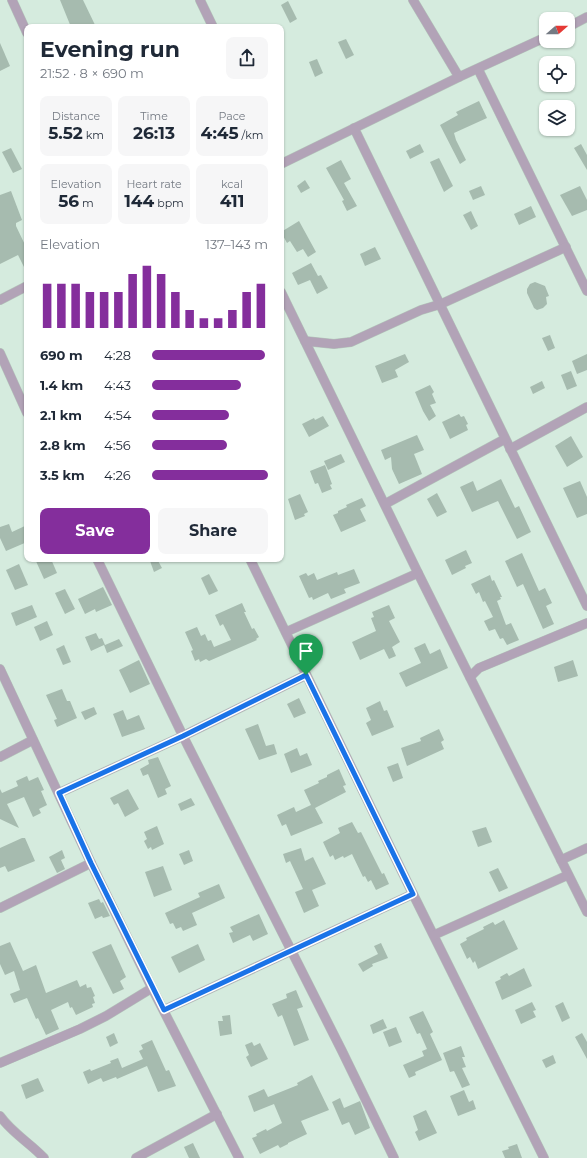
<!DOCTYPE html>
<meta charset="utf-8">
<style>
:root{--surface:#fff;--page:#f6f6f7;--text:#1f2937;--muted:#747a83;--accent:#842e9c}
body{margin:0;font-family:Montserrat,sans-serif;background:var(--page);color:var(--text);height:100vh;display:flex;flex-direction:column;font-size:15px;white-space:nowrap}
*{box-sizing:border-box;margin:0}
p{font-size:13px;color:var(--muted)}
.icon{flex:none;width:22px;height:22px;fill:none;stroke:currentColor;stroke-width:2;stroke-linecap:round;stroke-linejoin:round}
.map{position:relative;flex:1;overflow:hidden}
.sheet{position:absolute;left:24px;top:24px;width:260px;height:538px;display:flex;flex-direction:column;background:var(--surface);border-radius:8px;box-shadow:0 1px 3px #0004}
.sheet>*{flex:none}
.needle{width:26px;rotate:70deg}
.fabs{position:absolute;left:539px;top:12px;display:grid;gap:8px}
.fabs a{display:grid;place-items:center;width:36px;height:36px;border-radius:8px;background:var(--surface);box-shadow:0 1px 3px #0004;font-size:20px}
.pin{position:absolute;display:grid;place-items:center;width:34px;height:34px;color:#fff;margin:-41px -17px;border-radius:50% 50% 50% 0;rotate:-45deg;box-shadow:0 0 4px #0007}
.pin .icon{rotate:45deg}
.round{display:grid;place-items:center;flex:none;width:42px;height:42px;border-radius:8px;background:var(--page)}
.overview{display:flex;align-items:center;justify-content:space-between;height:68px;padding:0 16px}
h1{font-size:22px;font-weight:700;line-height:30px}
.stats{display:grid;grid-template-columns:repeat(3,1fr);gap:6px;height:68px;padding:4px 16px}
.stats div{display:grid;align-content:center;border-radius:8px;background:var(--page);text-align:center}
.stats b{font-size:17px;font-weight:700}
.stats small{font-size:11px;font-weight:400}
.stats p{font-size:11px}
.chart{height:112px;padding:8px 16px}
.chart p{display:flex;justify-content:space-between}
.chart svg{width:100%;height:72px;margin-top:4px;stroke:var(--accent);stroke-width:6}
.button{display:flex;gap:8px;margin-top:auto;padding:8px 16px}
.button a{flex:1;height:46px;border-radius:8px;background:var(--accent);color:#fff;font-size:16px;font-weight:700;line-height:46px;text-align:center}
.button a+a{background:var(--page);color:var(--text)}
ul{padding:0 16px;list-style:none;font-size:13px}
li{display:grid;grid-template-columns:64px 48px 1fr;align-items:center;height:30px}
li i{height:10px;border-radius:5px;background:var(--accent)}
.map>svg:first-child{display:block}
.building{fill:#a6bbaf}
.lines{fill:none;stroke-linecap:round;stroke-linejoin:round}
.street-casing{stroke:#b4c7bb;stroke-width:10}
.street{stroke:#b2a3b7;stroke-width:9}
.route-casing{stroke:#fff;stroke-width:8}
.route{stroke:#1a73e8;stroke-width:5}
</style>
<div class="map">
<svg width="587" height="1158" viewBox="0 0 587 1158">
<rect width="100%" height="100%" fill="#d5ebde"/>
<!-- building -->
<g class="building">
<polygon points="60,0 83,0 96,27 71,27"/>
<polygon points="288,1 297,19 290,23 281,5"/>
<polygon points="346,39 354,55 346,59 338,42"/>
<polygon points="0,43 10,66 0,71"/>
<polygon points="317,59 323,73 315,77 309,62"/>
<polygon points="479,101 487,118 454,133 456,140 466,160 460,164 440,125 458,115 456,112"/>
<polygon points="420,144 424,152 410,159 406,151"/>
<polygon points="581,144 587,155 587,170 574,148"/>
<polygon points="11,148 22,169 13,173 2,152"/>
<polygon points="439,158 453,186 444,192 430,162"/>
<polygon points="341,160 351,179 344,183 357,206 347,211 342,201 344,200 326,168"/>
<polygon points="305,180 310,188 301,193 297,186"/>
<polygon points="481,186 485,195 473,200 469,191"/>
<polygon points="580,186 587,200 587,210 572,216 560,195"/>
<polygon points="11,191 22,220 16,223 16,226 27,249 27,273 18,255 0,264 0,195"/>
<polygon points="531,206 536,217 519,225 514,214"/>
<polygon points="471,211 478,226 471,230 463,215"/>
<polygon points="299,221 316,252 308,257 303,249 297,252 290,241 287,243 281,232"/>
<polygon points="375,247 381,259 365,266 360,254"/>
<polygon points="311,263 318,276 321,275 328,288 317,294 310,280 298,285 292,273"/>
<polygon points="535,282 545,286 549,296 546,297 547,304 543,308 537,310 534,308 527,293 527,289 530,284"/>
<polygon points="550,335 555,348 548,351 542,338"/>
<polygon points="405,354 409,362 395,370 398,377 382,383 375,366"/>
<polygon points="587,354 587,370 577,374 572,361"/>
<polygon points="571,371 577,386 567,390 561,375"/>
<polygon points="542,381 545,388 533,394 530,387"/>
<polygon points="430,385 434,392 432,394 436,403 430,405 436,416 429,421 423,411 415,392"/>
<polygon points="459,414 461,417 464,416 468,424 466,425 468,430 450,439 442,422"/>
<polygon points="323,416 329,426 309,437 302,424 314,418 315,420"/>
<polygon points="417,435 424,450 414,454 422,474 399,484 392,469 391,457 385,460 381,450"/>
<polygon points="571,436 583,457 567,467 555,446"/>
<polygon points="341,454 345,462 328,470 324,461"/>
<polygon points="325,465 332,484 330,485 332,489 322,493 318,483 315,484 310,471"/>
<polygon points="501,479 515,508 519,506 531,532 517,539 498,501 472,512 460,487 473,481 477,491"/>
<polygon points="580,481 587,497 587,514 577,518 563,488"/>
<polygon points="437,493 447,512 437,517 427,499"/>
<polygon points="300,494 308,512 304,514 305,516 295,520 288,499"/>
<polygon points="362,498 366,506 360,509 366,521 341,532 333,515 338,513 338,511 347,507 346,505"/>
<polygon points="9,524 12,532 27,525 27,542 6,551 0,538 0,527"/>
<polygon points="466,550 472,563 465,566 466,568 452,575 445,560"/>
<polygon points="522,553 539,591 545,588 552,603 546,606 554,624 543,629 523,584 517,587 505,561"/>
<polygon points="35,559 51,559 57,573 44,579"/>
<polygon points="155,559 157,559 162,568 154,572 150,561"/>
<polygon points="19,564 28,585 15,590 6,570"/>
<polygon points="354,569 360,583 344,589 346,593 331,599 328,593 313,600 312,597 309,598 299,576 306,573 308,576 314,573 317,580 337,572 338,575"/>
<polygon points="209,574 218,591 209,595 201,578"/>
<polygon points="490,575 492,581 494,580 502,597 500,597 501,599 497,601 506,625 511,623 519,640 507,645 503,638 500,639 495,629 489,631 484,621 493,617 485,601 483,602 479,592 476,594 471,584"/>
<polygon points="103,587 112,605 96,612 95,609 85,614 78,599"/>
<polygon points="65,589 75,609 65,614 55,593"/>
<polygon points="242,603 246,612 244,612 252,629 254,628 259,637 256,639 257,640 209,661 206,659 200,662 199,659 195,661 191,651 193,650 185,632 197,627 201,636 205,634 208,641 211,640 214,647 231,640 223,624 220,626 215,615"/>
<polygon points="32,605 37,617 16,626 11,613"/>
<polygon points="389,605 395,618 389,621 400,642 392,647 396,656 389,659 384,649 360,660 352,642 376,631 371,618 374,617 372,612"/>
<polygon points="47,621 53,635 40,641 34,627"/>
<polygon points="96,633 99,639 102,638 105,645 119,639 123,646 107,653 104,645 91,651 85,637"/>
<polygon points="425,643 430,654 440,649 448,668 406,687 399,673 421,663 414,648"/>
<polygon points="64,645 71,662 63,665 56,649"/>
<polygon points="139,660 150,684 130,693 119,670"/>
<polygon points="573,660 578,676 558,682 554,667"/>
<polygon points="62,689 67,701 70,701 77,718 57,727 54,720 57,719 46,695"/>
<polygon points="299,698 306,713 294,718 287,704"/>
<polygon points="380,701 384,711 387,710 394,727 372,736 366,723 371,720 366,708"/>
<polygon points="94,707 97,714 85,720 81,712"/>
<polygon points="123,710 127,720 139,715 145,729 122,737 113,714"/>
<polygon points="258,724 266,746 274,744 277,754 259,760 245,729"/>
<polygon points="439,729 444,740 441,742 444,749 407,766 401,748 421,741 420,738"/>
<polygon points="297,748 300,756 307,753 312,765 291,773 284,754"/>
<polygon points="158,757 171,786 165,789 167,794 158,798 148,774 143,776 140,769 149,764 148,760"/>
<polygon points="398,763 403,778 393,782 387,767"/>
<polygon points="339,769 346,785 343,786 346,792 315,808 323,823 291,836 286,824 282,826 277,815 294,807 296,812 311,805 304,790 319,783 318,781 327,777 327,775"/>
<polygon points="27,776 29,781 38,777 44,790 41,791 47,805 39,809 41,813 33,817 24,797 7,804 19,828 0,819 0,789 2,793 18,786 16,781"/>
<polygon points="128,789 139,809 125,817 118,803 114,805 110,798"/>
<polygon points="191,798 195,805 181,811 178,804"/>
<polygon points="352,822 358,833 361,832 382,874 384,873 389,884 376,890 371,880 368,882 365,876 363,877 352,854 344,858 343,856 335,860 333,855 330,857 323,842 340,833 338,828"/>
<polygon points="157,826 164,844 152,850 151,847 148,849 144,841 147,839 144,832"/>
<polygon points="486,827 492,842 478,847 472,831"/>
<polygon points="22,838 25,838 35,861 8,872 5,866 0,868 0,848"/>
<polygon points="301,848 305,861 313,857 326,884 312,890 319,906 304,913 295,892 303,889 290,861 286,863 283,854"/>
<polygon points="62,850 65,858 61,860 65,869 57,873 49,857"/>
<polygon points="189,850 193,861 184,865 179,854"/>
<polygon points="163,866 172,890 154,897 145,872"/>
<polygon points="498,868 508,888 499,892 489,872"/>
<polygon points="219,884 225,898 192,913 197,925 183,931 181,927 176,929 173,923 170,924 165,913 200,897 198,893"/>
<polygon points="99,899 101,903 103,902 110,916 103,918 102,916 95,919 88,903"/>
<polygon points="259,914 268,934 253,941 250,935 233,943 229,933 233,932 230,927"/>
<polygon points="504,920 518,949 478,969 475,961 473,963 470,957 467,959 460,944 467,940 466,938 484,929 483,927 493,922 495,925"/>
<polygon points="10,942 23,971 36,965 46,993 77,980 80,987 86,984 87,988 91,987 95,996 93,997 95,1003 92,1004 93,1007 76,1015 72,1007 70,1008 68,1002 51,1010 59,1029 46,1035 38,1018 36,1019 27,998 14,1003 10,994 20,990 14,971 5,975 0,964 0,946"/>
<polygon points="381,943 388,958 372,964 373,966 363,972 358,964 378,954 374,946"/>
<polygon points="111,944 126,977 120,981 124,989 113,994 92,952"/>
<polygon points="198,944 205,960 179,973 171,957"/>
<polygon points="524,968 532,986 502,1000 495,982 501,979 500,977 507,973 509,976"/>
<polygon points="296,990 303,1007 297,1009 309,1040 294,1046 282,1015 278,1017 272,1004 287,998 286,994"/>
<polygon points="532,1002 536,1010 533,1011 536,1017 521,1024 515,1010"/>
<polygon points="563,1002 570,1018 562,1022 555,1006"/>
<polygon points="423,1011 433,1032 430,1034 442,1060 415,1072 416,1075 409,1078 403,1065 424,1056 422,1051 427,1049 420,1033 417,1034 409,1017"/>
<polygon points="230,1015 232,1034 220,1036 218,1021 223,1021 222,1016"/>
<polygon points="383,1019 387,1028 373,1034 370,1025"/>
<polygon points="396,1027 402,1042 389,1047 383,1032"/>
<polygon points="114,1033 118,1043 110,1047 106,1037"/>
<polygon points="582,1033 587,1042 587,1059 575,1037"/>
<polygon points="152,1040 166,1071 169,1070 176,1086 158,1092 147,1066 117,1079 116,1077 103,1082 101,1078 88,1084 83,1072 90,1069 91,1071 111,1063 110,1061 118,1058 122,1068 143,1059 139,1051 143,1049 141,1045"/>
<polygon points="252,1042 254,1046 260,1043 268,1059 251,1067 246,1057 249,1055 245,1045"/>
<polygon points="461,1046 465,1057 462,1057 466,1067 462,1068 470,1085 462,1088 454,1071 450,1072 443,1053"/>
<polygon points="553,1055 556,1063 546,1068 542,1060"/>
<polygon points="312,1075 329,1110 301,1121 307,1134 288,1143 288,1144 280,1148 278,1145 260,1154 252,1138 257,1136 256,1134 266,1129 267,1131 282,1123 274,1104 254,1112 248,1096 264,1089 268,1097 298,1085 297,1083"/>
<polygon points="38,1078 44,1091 26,1099 21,1085"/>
<polygon points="464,1090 469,1102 473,1100 476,1109 458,1116 450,1096"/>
<polygon points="340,1098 344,1108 360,1101 370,1128 355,1135 349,1122 342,1125 332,1102"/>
<polygon points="426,1110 437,1133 419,1141 415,1132 418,1130 413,1116"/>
<polygon points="193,1143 200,1158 189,1158 184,1147"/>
<polygon points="517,1144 522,1158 505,1158 502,1151 509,1149 508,1147"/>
</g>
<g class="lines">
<!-- street casing -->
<g class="street-casing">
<g id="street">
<polyline points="12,0 27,33"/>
<polyline points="200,0 213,27"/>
<polyline points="413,0 459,77"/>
<polyline points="568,27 587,17"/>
<polyline points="478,69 587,291"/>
<polyline points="354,128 587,606"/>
<polyline points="281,164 459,77 546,37"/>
<polyline points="281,292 418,573 587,912"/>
<polyline points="0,300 27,286"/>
<polyline points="305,341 334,344 351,342 421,310 441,304 566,247"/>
<polyline points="0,353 27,413"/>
<polyline points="510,449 587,407"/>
<polyline points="385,504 505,439"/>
<polyline points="97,559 183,736 342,1051 394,1158"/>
<polyline points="250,559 413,894 544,1158"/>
<polyline points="286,632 418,573"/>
<polyline points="0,669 91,863 152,988 239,1158"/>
<polyline points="470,677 479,668 587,623"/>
<polyline points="0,757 33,740"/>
<polyline points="59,793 183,736 306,675"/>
<polyline points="561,860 587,848"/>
<polyline points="0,908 91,863"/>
<polyline points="434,935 568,875"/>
<polyline points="164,1010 413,894"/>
<polyline points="0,1063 80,1029 106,1016 152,988"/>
<path d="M0,1116C12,1133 30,1143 44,1158"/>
<polyline points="136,1158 217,1114"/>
</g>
</g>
<!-- street -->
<use href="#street" class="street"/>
</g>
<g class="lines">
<!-- route casing -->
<g class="route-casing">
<polygon id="route" points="306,675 413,894 164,1010 91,863 59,793 183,736"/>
</g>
<!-- route -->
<use href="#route" class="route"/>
</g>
</svg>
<div class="fabs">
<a><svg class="needle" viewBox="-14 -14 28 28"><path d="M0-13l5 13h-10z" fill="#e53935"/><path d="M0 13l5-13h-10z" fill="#747a83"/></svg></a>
<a><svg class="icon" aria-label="locate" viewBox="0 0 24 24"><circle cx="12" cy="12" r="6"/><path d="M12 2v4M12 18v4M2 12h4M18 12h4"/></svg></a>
<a><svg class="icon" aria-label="layers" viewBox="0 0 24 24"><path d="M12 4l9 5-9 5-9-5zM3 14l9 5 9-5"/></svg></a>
</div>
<div class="pin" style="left:306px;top:675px;background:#1e9e55"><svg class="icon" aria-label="arrive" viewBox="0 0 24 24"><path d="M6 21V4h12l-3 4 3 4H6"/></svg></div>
<section class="sheet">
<div class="overview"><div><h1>Evening run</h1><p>21:52 · 8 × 690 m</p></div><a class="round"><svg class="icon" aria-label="share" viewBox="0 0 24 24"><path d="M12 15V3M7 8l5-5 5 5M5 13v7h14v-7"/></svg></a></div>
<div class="stats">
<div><p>Distance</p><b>5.52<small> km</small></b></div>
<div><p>Time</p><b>26:13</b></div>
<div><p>Pace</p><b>4:45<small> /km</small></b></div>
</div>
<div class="stats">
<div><p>Elevation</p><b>56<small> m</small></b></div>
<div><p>Heart rate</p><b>144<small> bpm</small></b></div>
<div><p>kcal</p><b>411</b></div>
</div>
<div class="chart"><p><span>Elevation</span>137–143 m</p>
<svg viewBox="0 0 160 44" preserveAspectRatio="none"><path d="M5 44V17M15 44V17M25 44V17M35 44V22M45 44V22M55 44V22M65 44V11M75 44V6M85 44V11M95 44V22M105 44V33M115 44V38M125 44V38M135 44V33M145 44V22M155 44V17"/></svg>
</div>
<ul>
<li><b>690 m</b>4:28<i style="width:97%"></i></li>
<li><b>1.4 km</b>4:43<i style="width:77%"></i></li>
<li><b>2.1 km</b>4:54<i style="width:66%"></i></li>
<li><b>2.8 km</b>4:56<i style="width:65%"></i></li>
<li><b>3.5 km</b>4:26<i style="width:100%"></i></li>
</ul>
<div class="button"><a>Save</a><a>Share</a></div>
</section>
</div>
